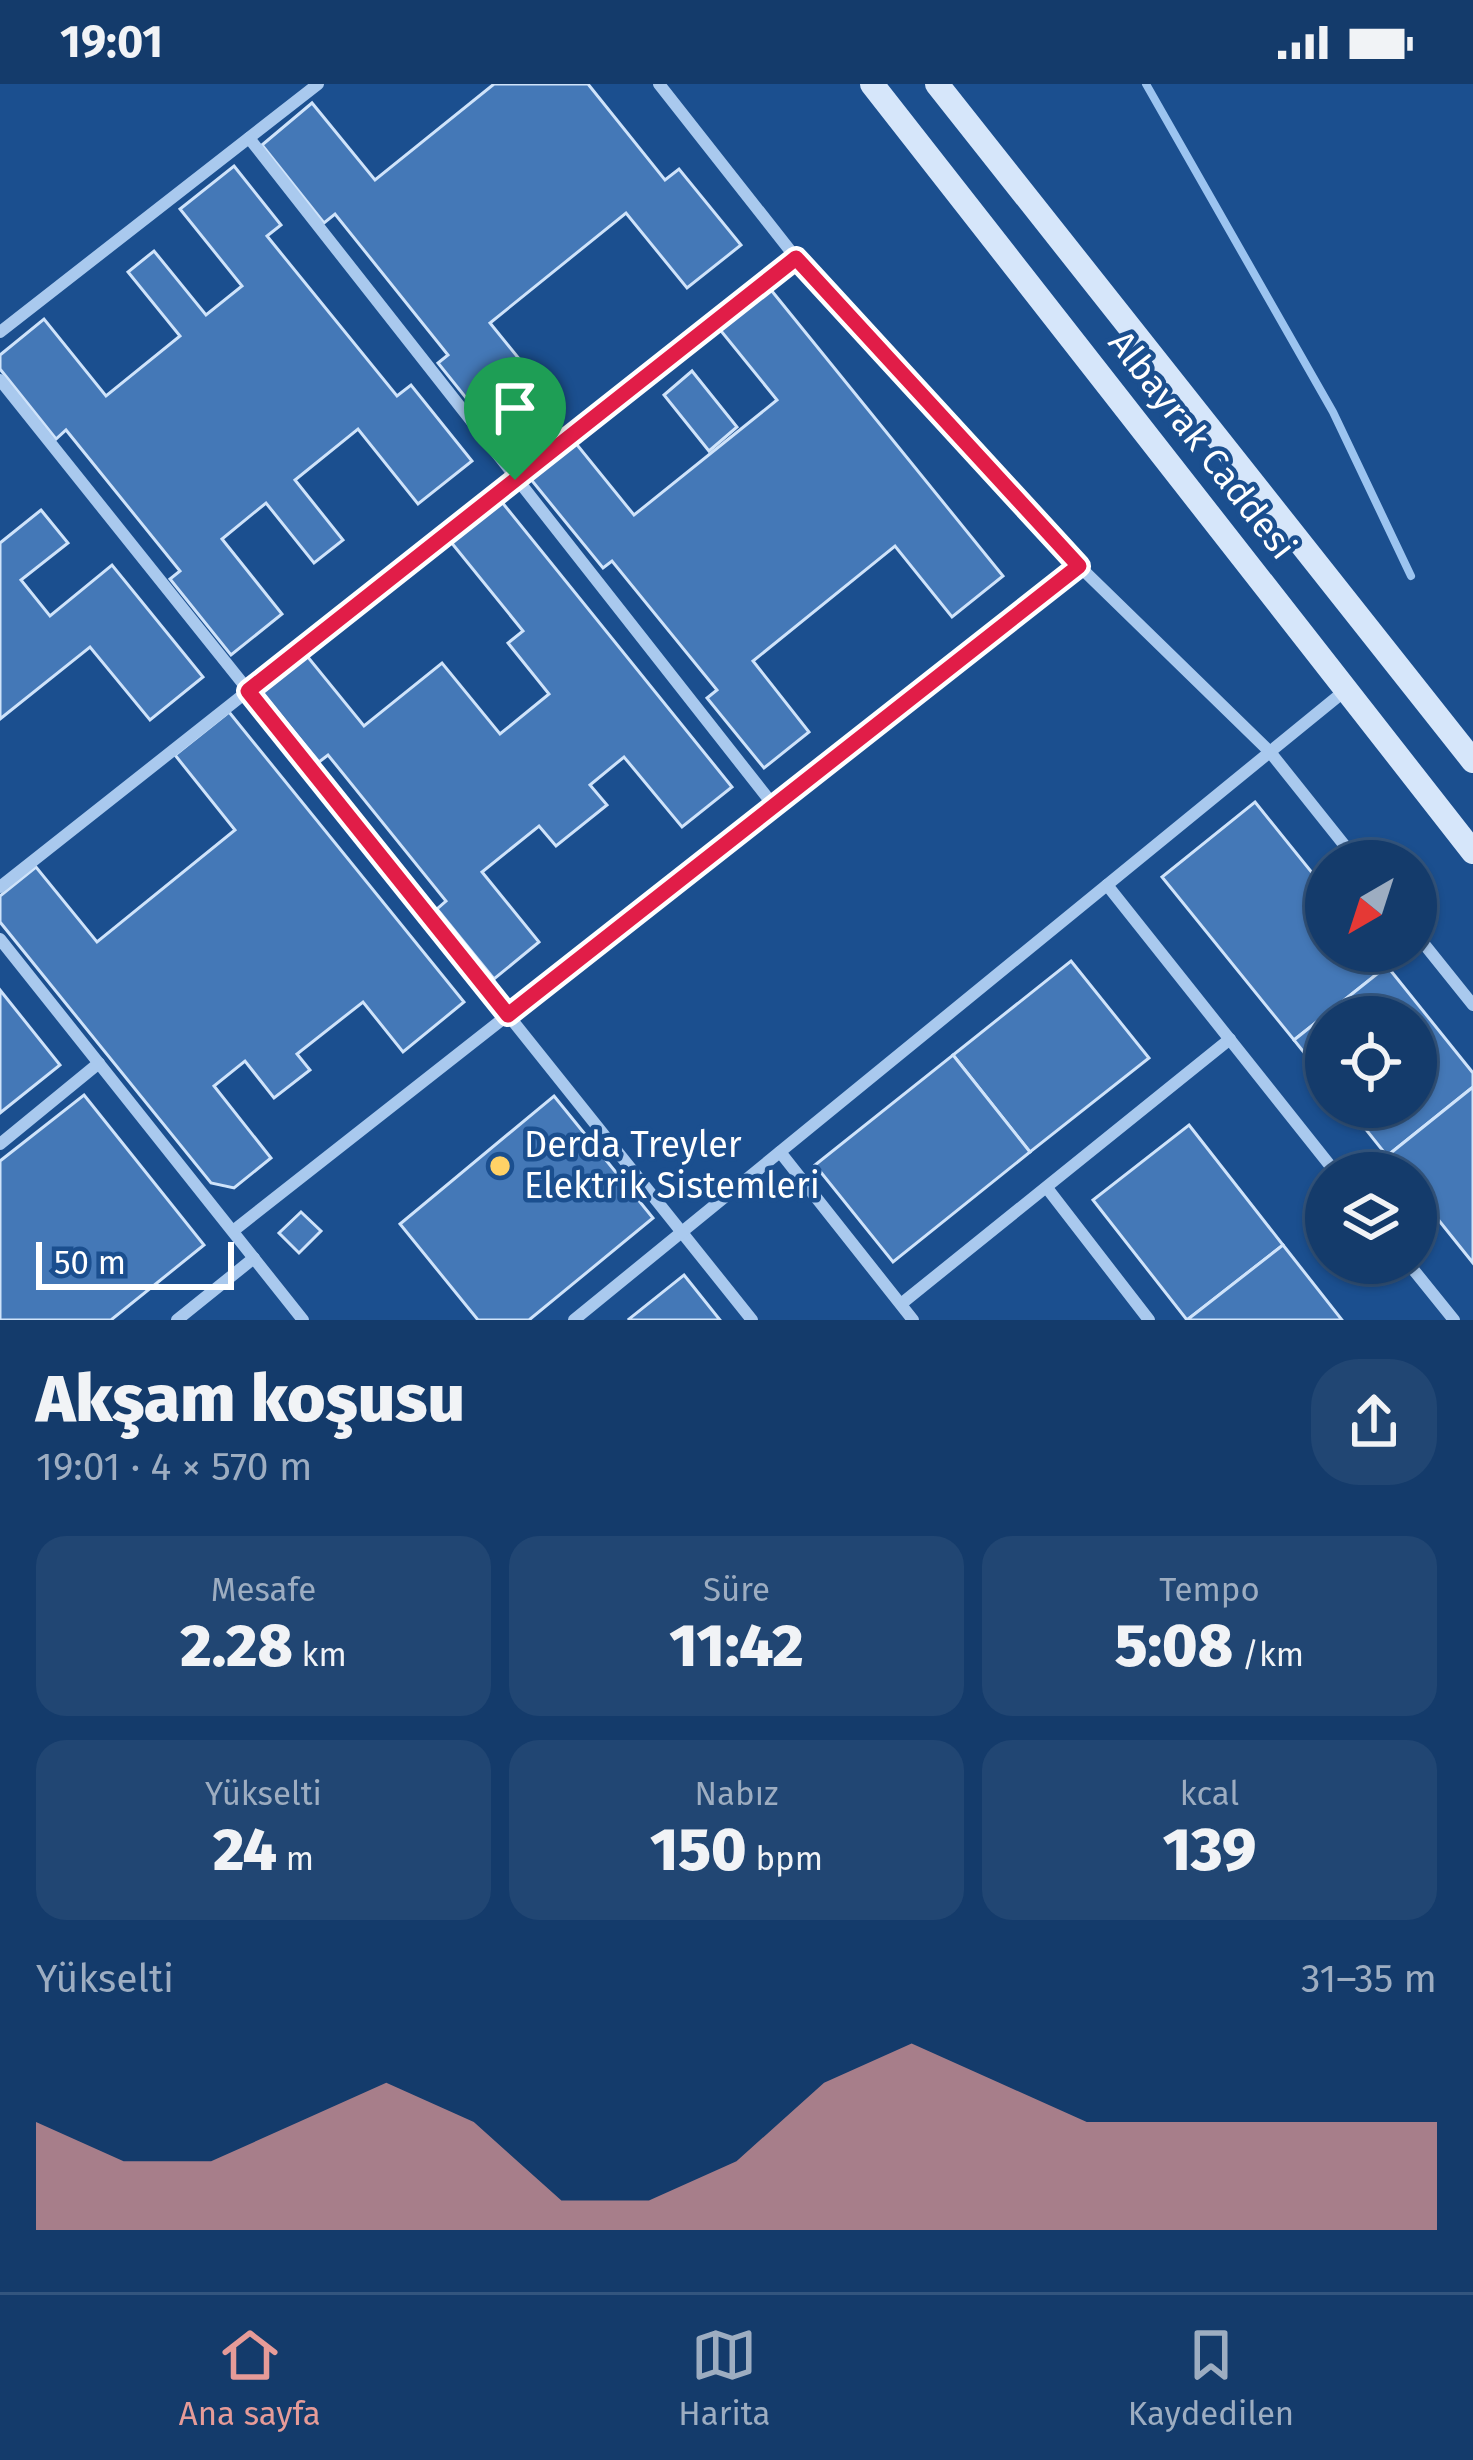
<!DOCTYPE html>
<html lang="tr">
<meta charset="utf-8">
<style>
:root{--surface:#143b6b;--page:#214673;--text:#f1f3f6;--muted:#9dadc1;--line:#33557e;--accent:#e69b98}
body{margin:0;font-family:"Fira Sans",sans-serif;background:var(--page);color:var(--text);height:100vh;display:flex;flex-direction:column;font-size:45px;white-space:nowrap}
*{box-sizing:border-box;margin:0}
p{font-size:39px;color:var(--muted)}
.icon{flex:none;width:66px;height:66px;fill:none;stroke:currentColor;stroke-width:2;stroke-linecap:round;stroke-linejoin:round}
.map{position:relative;height:1236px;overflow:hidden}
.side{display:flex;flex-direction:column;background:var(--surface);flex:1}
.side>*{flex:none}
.needle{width:78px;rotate:219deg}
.fabs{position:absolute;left:1305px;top:756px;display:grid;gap:24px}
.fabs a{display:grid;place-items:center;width:132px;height:132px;border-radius:50%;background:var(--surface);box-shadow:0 3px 9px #0004,0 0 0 3px var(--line);font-size:60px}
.scale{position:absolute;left:36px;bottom:30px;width:198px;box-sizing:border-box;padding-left:12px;border:6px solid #fff;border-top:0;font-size:33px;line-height:42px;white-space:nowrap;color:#fff;-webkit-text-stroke:9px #1b4f8f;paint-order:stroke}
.pin{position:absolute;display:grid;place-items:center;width:102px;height:102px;color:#fff;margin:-123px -51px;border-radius:50% 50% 50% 0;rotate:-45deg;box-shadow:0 0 12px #0007}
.pin .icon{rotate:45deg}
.round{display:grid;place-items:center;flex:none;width:126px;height:126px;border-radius:48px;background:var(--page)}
.headline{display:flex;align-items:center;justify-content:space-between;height:204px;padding:0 36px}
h1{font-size:66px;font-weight:800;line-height:90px}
.stats{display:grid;grid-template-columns:repeat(3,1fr);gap:18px;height:204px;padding:12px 36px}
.stats div{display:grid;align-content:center;border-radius:30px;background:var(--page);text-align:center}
.stats b{font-size:60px;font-weight:800}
.stats small{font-size:33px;font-weight:400}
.stats p{font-size:33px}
.chart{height:336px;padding:24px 36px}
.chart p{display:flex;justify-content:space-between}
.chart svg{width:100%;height:216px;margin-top:12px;fill:var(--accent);opacity:.7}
.status{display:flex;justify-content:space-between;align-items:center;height:84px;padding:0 60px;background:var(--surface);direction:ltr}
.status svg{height:33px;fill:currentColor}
.tabs{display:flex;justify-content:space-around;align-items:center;height:168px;border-top:3px solid var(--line);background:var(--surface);font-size:33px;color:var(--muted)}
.tabs a{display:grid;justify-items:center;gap:6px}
.tabs .active{color:var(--accent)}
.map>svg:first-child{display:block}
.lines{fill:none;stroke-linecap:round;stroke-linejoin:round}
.stream{stroke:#9cc4f0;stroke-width:8}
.building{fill:#4478b7;stroke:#cfe3fa;stroke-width:3}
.minor{stroke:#a9c9ee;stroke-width:12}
.secondary{stroke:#d6e6fa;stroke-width:24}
.route-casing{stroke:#fff;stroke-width:24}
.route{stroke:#e11d48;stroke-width:15}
.poi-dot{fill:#ffd166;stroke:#1b4f8f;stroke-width:4.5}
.labels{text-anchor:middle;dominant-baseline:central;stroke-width:9;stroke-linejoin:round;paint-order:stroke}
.street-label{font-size:36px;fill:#fff;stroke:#1b4f8f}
.poi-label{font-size:36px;fill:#fff;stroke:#1b4f8f;text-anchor:start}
</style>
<div class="status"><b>19:01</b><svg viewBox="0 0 49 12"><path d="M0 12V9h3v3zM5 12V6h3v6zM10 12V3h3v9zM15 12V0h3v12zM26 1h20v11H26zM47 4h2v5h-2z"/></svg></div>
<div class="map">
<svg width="1473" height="1236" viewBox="0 0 1473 1236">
<rect width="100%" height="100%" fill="#1b4f8f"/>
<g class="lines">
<!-- stream -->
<polyline class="stream" points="1146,0 1333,328 1411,492"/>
</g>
<!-- building -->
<g class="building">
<polygon points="494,0 588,0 665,96 679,85 741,161 687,204 626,129 490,239 551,314 499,355 438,279 448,271 335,130 324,139 262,61 312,19 375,96"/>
<polygon points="234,82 281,141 267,152 397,312 411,301 472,377 418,420 358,345 295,396 343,456 314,479 266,419 222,455 282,530 231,571 170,495 180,487 66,346 56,355 0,285 0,271 44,235 106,312 180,252 128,188 154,167 206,231 242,202 180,125"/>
<polygon points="767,201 1003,492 952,533 895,462 753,577 809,648 764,684 707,614 717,606 612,477 603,484 529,393 574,357 634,431 777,316 717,242"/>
<polygon points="692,287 737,343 709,367 664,311"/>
<polygon points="497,412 732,703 682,743 624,673 590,701 607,721 556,762 539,742 482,788 539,858 494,895 437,825 446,817 328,671 319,678 258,604 303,567 364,642 442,579 500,650 549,610 508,559 523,547 446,452"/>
<polygon points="41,426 68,459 21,496 50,532 112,481 203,593 150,636 90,563 0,635 0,459"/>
<polygon points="229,628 464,918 403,968 363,918 297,970 310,986 274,1014 245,977 214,1002 271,1074 234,1104 211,1099 0,838 0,812 36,783 97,858 235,746 175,671"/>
<polygon points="1255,718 1326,806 1326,867 1375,867 1387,882 1294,956 1162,793"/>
<polygon points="1071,877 1149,974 1030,1068 953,971"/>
<polygon points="1387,882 1473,989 1473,1003 1387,1072 1348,1023 1416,1023 1416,933 1326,933 1326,996 1294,956"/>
<polygon points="0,906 60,981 0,1029"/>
<polygon points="953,971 1030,1068 893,1178 815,1081"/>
<polygon points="1473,1003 1473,1179 1416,1108 1416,1089 1401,1089 1387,1072"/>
<polygon points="84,1011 204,1161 111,1236 0,1236 0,1077"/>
<polygon points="554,1012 653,1134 529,1236 478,1236 400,1140"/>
<polygon points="1189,1041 1283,1161 1187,1236 1093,1116"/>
<polygon points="301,1128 321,1147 299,1169 279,1149"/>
<polygon points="1283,1161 1342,1236 1187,1236"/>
<polygon points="684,1191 720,1236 630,1236 629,1235"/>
</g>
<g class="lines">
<!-- minor -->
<g class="minor">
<polyline points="659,0 796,174 1079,482 1270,668 1357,777"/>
<polyline points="249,54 774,722"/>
<polyline points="0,248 318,0"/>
<polyline points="0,296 752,1236"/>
<polyline points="1107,801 1336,1089"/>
<polyline points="0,803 796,174"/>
<polyline points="1416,850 1473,921"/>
<polyline points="0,855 303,1236"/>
<polyline points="0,1060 99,979"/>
<polyline points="780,1068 913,1236"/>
<polyline points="1047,1104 1149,1236"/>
<polyline points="233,1147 1079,482"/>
<polyline points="1408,1179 1454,1236"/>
<polyline points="901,1220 1230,955"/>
<polyline points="177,1236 254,1174"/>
<polyline points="574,1236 1347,605"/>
</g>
<!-- secondary -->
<g class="secondary">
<polyline points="872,0 1473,768"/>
<polyline points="937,0 1473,677"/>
</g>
</g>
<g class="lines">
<!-- route casing -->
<g class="route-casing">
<polygon id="route" points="796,174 1079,482 508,931 248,607"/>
</g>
<!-- route -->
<use href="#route" class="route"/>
</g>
<!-- markers -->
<circle class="poi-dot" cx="500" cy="1082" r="12"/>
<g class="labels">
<!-- street labels -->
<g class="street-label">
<text transform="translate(1202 361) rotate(52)">Albayrak Caddesi</text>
</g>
<!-- poi labels -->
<g class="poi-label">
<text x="524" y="1061">Derda Treyler<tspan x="524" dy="41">Elektrik Sistemleri</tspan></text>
</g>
</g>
</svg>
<div class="fabs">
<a><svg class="needle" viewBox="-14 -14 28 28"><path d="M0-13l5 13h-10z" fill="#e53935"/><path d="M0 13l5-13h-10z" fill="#9dadc1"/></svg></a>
<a><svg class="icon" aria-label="locate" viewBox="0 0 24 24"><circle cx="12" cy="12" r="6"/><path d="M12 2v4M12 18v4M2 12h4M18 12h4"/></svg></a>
<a><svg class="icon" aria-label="layers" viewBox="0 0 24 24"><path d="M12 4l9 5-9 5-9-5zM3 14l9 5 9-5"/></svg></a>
</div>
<div class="scale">50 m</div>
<div class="pin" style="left:515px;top:396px;background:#1e9e55"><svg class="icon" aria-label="arrive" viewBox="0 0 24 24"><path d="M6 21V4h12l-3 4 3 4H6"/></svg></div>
</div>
<section class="side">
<div class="headline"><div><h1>Akşam koşusu</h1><p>19:01 · 4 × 570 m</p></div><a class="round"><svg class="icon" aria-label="share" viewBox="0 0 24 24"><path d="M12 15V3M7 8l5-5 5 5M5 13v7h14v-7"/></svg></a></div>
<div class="stats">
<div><p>Mesafe</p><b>2.28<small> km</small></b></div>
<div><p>Süre</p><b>11:42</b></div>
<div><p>Tempo</p><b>5:08<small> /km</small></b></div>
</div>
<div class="stats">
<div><p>Yükselti</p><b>24<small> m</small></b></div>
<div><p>Nabız</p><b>150<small> bpm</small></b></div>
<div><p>kcal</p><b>139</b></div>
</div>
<div class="chart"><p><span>Yükselti</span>31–35 m</p>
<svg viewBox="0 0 160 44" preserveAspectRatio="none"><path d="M0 44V22L10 30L20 30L30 22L40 14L50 22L60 38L70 38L80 30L90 14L100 6L110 14L120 22L130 22L140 22L150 22L160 22V44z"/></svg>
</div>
</section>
<nav class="tabs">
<a class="active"><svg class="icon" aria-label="home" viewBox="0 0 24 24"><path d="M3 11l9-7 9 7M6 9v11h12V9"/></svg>Ana sayfa</a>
<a><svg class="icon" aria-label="map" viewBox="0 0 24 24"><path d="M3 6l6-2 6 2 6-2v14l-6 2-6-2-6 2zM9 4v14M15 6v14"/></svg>Harita</a>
<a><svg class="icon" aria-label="saved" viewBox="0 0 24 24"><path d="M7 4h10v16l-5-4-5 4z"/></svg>Kaydedilen</a>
</nav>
